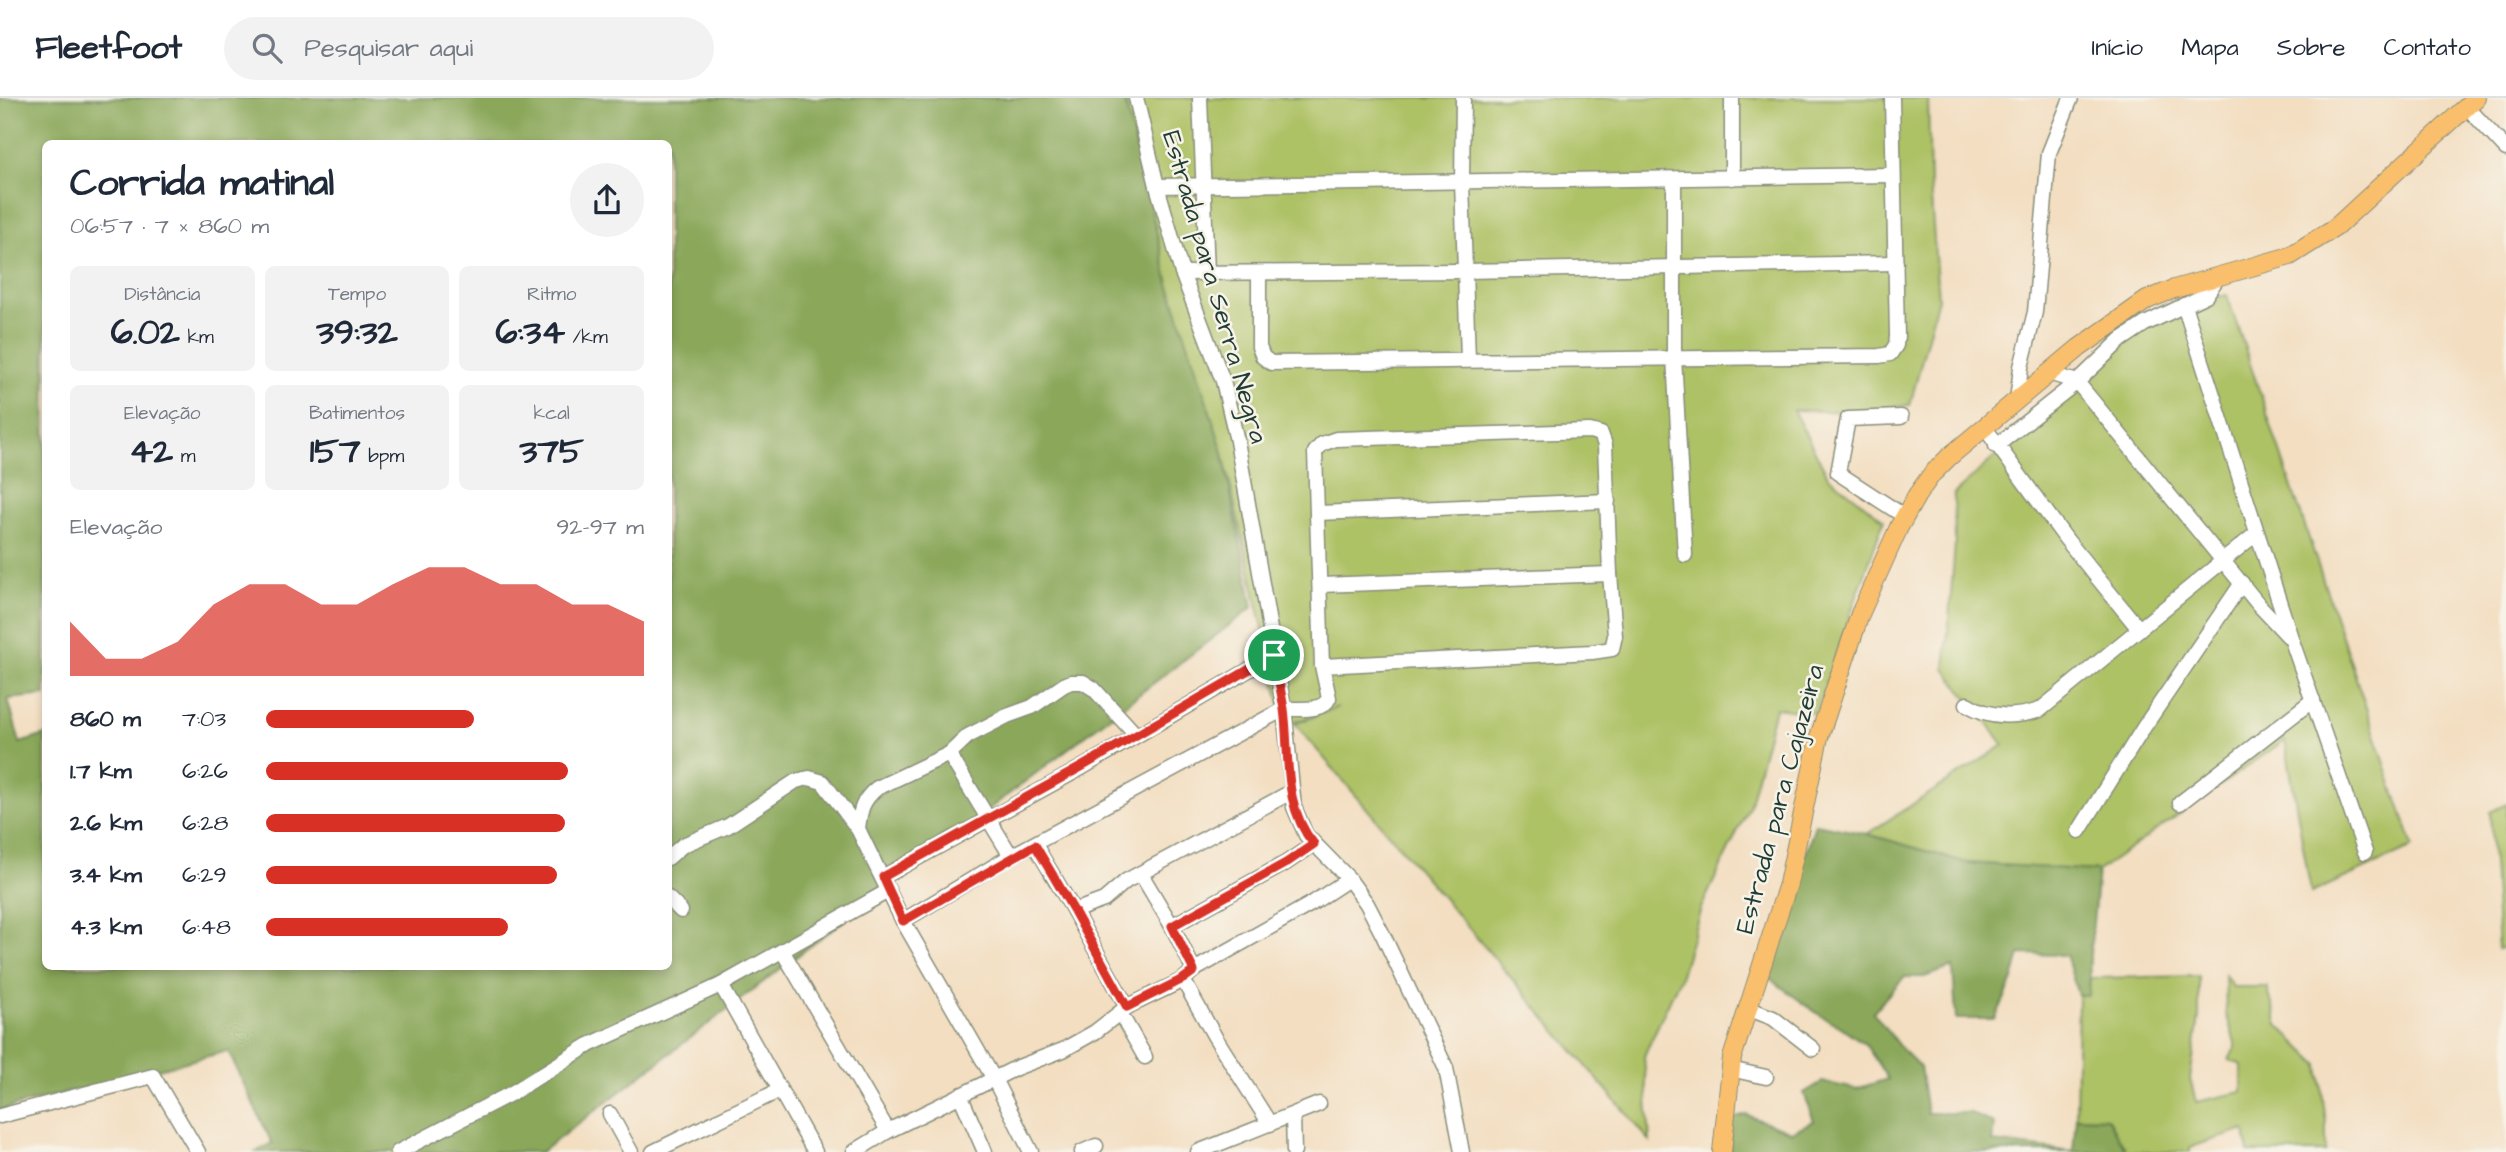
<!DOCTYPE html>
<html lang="pt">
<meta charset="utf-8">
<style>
:root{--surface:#fff;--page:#f2f2f3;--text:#1f2937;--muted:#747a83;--line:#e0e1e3;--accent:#d93025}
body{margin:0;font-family:"Architects Daughter",sans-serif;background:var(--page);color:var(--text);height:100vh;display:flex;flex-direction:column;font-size:26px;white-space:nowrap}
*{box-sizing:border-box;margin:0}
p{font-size:23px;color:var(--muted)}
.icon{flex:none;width:38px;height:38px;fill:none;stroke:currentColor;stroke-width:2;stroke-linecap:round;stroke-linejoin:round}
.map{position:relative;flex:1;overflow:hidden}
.sheet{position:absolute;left:42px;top:42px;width:630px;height:830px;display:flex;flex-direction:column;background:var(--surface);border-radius:10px;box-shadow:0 4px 10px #0003}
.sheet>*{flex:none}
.pin{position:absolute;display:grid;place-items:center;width:60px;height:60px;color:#fff;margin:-30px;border:4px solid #fff;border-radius:50%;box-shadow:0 2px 7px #0007}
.round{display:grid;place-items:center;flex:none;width:74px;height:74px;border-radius:37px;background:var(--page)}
.overview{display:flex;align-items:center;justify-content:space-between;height:119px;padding:0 28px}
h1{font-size:38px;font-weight:700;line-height:52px}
.metrics{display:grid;grid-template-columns:repeat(3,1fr);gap:10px;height:119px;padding:7px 28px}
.metrics div{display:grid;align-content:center;border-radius:10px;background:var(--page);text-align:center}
.metrics b{font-size:35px;font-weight:700}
.metrics small{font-size:19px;font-weight:400}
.metrics p{font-size:19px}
.chart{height:196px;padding:14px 28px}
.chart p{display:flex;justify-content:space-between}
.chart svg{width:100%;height:126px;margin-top:7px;fill:var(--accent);opacity:.7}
ul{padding:0 28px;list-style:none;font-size:23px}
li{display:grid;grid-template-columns:112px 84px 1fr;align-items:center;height:52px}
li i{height:18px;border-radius:9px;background:var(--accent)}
header{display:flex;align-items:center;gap:42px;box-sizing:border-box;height:98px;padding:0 35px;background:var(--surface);border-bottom:2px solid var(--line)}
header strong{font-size:33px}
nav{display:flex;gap:38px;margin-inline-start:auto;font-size:24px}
.search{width:490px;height:63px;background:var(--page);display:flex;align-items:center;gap:18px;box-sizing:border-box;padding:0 24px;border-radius:38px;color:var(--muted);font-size:26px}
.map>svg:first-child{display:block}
.green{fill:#adc165;stroke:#667f4c;stroke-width:2}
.forest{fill:#8aa75a;stroke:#547247;stroke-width:2;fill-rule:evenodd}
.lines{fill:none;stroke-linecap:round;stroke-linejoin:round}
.minor-casing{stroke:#898e7a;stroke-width:17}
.major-casing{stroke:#898e7a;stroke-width:20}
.minor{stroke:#fff;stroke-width:14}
.major{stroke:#f9bf6d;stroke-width:18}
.route-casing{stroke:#fff;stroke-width:14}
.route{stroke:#d93025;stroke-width:9}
.labels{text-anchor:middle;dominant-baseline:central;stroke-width:5;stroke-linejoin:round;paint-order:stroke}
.street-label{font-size:26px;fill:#1f3d34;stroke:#f7f3e8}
</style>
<header>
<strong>Fleetfoot</strong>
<div class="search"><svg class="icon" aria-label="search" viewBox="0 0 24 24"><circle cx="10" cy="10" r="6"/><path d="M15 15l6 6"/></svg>Pesquisar aqui</div>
<nav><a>Início</a><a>Mapa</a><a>Sobre</a><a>Contato</a></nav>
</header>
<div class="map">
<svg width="2506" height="1054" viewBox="0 0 2506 1054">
<rect width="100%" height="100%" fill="#f7f3e8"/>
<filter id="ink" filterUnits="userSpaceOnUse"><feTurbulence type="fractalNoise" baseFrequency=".0143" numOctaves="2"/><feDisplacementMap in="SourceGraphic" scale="14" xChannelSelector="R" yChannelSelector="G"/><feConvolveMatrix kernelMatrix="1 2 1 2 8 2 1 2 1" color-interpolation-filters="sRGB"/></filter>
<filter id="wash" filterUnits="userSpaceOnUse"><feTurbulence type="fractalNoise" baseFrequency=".00686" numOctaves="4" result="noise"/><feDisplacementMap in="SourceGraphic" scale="28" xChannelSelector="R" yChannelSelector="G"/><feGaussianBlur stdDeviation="1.57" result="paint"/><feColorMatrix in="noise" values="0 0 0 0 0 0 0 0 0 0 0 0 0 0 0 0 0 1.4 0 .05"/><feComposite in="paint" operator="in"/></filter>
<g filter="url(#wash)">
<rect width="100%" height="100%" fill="#f3dec1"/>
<!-- green -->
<g class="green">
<polygon points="1124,0 1928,0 1930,84 1938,200 1910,307 1850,314 1793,312 1828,378 1884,422 1815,615 1775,610 1749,709 1701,810 1680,880 1644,958 1650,1043 1295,626 1338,609 1285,627 1222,351 1170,190"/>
<polygon points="2227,197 2413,749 2311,795 2285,642 2098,773 1967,765 1867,736 2004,647 1945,571 1955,446 1954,396 2157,212"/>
<polygon points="2506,706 2506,849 2498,851 2490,714"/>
<polygon points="2225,877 2233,889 2267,889 2278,927 2319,967 2326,1026 2326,1054 2248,1054 2245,1032 2190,1049 2190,1054 2120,1054 2125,1050 2107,1020 2076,1019 2078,897 2089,897 2090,880 2199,878 2199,919 2190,981 2196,1004 2242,994 2242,967 2229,962 2236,948 2226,915"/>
</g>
<!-- forest -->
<g class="forest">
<path d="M0,0H1124L1170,190L1222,351L1253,509L541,1054H256L272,1045L228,953L0,1012ZM46,46H668V868H46L45,637L20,645L8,601L45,597Z"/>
<polygon points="1815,726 1867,736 1967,765 2098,773 2090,856 2089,897 2078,897 2066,857 2020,856 2013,882 1995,921 1956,921 1953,869 1924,879 1904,879 1873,914 1899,948 1920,969 1927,1015 1971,1015 1994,1026 1992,1044 2073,1054 2076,1019 2107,1020 2125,1050 2120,1054 1730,1054 1731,1021 1747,1017 1791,1034 1814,1023 1804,995 1822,984 1856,991 1888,981 1865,946 1841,929 1818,916 1768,879"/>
</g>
</g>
<g filter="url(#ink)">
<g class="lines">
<!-- minor casing -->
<g class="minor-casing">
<g id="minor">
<polyline points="1136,0 1157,88 1182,175 1223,283 1237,343 1284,611 1294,709 1306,737 1349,781 1367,806 1383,837 1446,970 1462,1054"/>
<polyline points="1200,0 1207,175"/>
<polyline points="1463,0 1462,84 1468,261"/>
<polyline points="2467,9 2506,51"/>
<polyline points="1732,80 1732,0"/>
<polyline points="1674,81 1674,259 1685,457"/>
<polyline points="1157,88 1893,77"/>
<polyline points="1182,175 1464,173 1896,165"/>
<polyline points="1259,176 1259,249 1263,259 1271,265 1879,258 1890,256 1896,247 1897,238 1892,0"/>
<polyline points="2184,207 2291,540 2365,754"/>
<polyline points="2049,275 2077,284 2259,507 2288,538"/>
<polyline points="2017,303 2021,269 2035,214 2049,55 2071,0"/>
<polyline points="1901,319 1848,321 1838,375 1904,418"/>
<polyline points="1985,330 2066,441 2139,531"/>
<polyline points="1996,348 2077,284 2121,242 2145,226 2206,197 2218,179"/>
<polyline points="1318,415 1608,403"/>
<polyline points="1321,487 1610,476"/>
<path d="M1967,606C1989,620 2016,620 2040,612L2257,435"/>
<polyline points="949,656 1011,758"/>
<polyline points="2180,705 2313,602"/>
<path d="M858,731C860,713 862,702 877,690L949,656L968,638L1007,618L1032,609L1064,587L1071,584H1083L1094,591L1136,637"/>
<polyline points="2079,733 2144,629 2242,485"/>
<polyline points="1035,747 1074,813 1127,909"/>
<polyline points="668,760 683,747 728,728 796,683 809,680 823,684 858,731 903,823 994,981 1031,1054"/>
<polyline points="1141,776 1172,828 1194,872"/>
<polyline points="883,779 1083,669 1274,557"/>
<polyline points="668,800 681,813"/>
<polyline points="1074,813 1104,802 1126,783 1291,694"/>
<path d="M903,823L1011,758L1284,611C1298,610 1322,615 1329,600L1322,568L1315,354L1322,346L1336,341L1590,333L1601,336L1605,347L1610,476L1615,538L1612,551L1592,554L1322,568"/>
<polyline points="1172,828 1286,765 1314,746"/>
<polyline points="783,854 888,1033"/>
<polyline points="1183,882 1215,939 1270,1026"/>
<polyline points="721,887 815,1054"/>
<polyline points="1747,910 1773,920 1813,951"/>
<polyline points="1120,915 1145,959"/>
<polyline points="1730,971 1766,979"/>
<polyline points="960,997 985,1054"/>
<polyline points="610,1016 631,1054"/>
<polyline points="0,1018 153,978 198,1054"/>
<polyline points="1293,1018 1294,1054"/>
<polyline points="398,1054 512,995 589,947 721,887 888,793"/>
<polyline points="653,1054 780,992"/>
<polyline points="854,1054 888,1033 1016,970 1063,952 1095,934 1127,909 1183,882 1194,872 1311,806 1349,781"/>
<polyline points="1082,1054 1096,1048"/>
<polyline points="1198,1054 1319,1006"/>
</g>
</g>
<!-- major casing -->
<g class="major-casing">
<polyline id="major" points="1722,1054 1732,960 1788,786 1819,639 1860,516 1899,429 1917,397 1932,376 1950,358 2079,250 2147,202 2174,191 2290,158 2336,129 2476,0"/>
</g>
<!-- minor -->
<use href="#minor" class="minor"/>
<!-- major -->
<use href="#major" class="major"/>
</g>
</g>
<g class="lines" filter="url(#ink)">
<!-- route casing -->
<g class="route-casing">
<path id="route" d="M1274,557C1277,575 1281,593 1284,611C1290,656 1282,708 1314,746L1286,765L1172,828L1194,873L1183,881L1127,909L1074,813L1035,747L903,823L883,779L1083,668Z"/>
</g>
<!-- route -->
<use href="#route" class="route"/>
</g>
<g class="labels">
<!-- street labels -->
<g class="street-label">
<text transform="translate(1215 189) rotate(74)">Estrada para Serra Negra</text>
<text transform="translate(1780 701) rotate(-75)">Estrada para Cajazeira</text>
</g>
</g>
</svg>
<div class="pin" style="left:1274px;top:557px;background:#1e9e55"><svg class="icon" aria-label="arrive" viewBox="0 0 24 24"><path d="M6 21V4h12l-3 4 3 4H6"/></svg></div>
<section class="sheet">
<div class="overview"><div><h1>Corrida matinal</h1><p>06:57 · 7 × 860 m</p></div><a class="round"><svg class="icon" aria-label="share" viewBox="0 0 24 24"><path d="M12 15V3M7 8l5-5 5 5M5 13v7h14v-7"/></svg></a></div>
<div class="metrics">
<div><p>Distância</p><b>6.02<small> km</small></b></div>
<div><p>Tempo</p><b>39:32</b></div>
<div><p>Ritmo</p><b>6:34<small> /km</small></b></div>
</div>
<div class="metrics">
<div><p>Elevação</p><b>42<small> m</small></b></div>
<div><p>Batimentos</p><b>157<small> bpm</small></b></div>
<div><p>kcal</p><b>375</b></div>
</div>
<div class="chart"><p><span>Elevação</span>92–97 m</p>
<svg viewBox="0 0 160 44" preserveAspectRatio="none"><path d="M0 44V25L10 38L20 38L30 32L40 19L50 12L60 12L70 19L80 19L90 12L100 6L110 6L120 12L130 12L140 19L150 19L160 25V44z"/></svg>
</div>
<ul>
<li><b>860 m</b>7:03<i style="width:55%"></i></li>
<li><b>1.7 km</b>6:26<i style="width:80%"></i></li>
<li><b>2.6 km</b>6:28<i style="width:79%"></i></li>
<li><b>3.4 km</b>6:29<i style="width:77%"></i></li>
<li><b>4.3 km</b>6:48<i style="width:64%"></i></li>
</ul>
</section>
</div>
